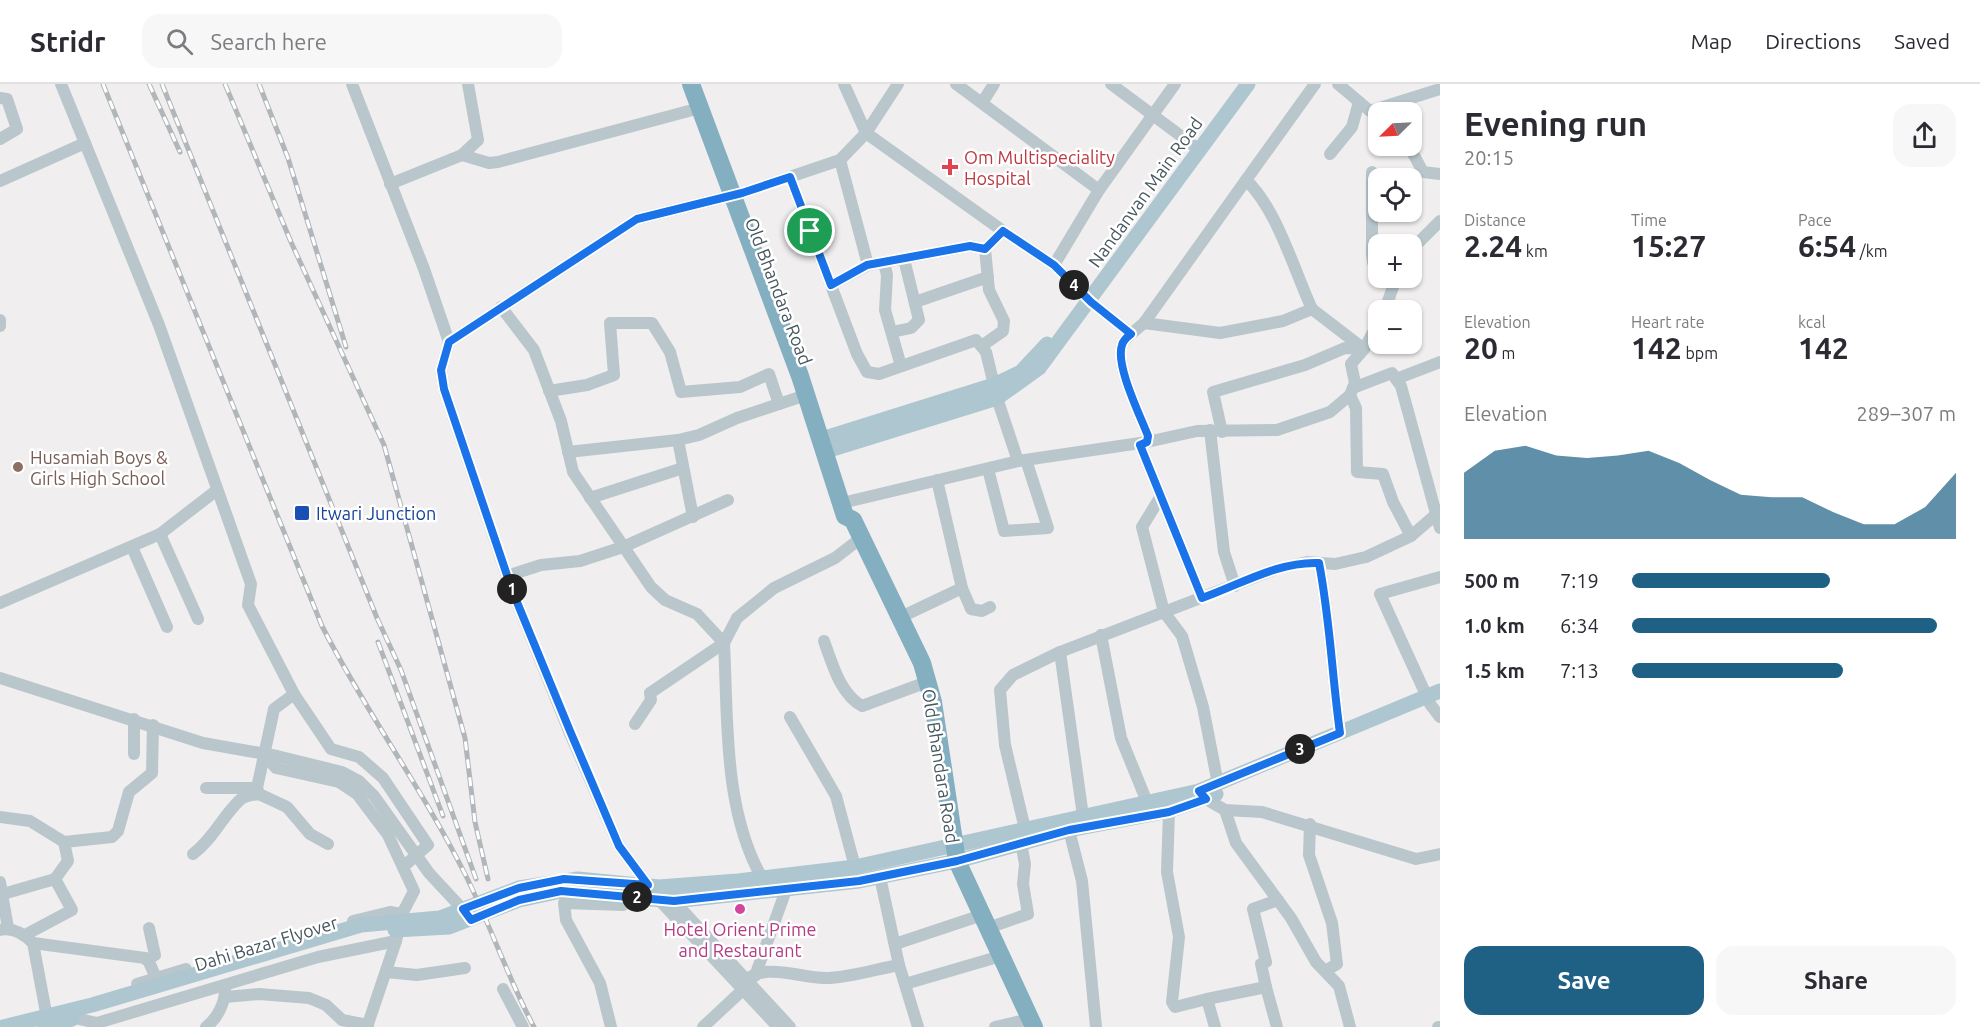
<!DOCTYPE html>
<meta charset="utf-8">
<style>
:root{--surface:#fff;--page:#f7f7f7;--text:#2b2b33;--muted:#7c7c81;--line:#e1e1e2;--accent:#1e6185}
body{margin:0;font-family:Ubuntu,sans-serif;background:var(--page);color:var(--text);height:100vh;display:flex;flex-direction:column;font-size:22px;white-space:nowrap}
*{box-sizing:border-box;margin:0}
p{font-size:20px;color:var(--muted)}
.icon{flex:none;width:33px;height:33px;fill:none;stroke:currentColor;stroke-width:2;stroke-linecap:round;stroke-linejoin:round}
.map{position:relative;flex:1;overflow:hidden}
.drawer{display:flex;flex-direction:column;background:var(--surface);width:540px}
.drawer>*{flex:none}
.needle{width:39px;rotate:246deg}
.tools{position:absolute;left:1368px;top:18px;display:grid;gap:12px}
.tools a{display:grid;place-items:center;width:54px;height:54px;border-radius:12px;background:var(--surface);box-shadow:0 2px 4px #0004;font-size:30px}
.pin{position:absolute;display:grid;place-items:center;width:51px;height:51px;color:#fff;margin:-26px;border:3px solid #fff;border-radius:50%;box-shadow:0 2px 6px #0007}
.km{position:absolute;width:30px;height:30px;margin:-15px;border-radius:50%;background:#222;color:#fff;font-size:16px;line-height:30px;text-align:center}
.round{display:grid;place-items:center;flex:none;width:63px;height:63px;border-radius:18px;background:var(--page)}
.head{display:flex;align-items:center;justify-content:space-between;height:102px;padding:0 24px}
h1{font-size:33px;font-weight:600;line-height:45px}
.figures{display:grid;grid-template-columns:repeat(3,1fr);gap:9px;height:102px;padding:6px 24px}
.figures div{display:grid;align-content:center}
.figures b{font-size:30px;font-weight:600}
.figures small{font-size:16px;font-weight:400}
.figures p{font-size:16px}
.chart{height:168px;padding:12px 24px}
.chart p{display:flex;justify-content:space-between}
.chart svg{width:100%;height:108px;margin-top:6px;fill:var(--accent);opacity:.7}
.action{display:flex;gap:12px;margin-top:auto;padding:12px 24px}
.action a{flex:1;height:69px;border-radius:18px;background:var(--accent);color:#fff;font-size:24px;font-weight:600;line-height:69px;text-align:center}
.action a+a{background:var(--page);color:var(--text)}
ul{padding:0 24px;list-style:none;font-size:20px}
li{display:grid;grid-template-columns:96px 72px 1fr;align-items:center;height:45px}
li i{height:15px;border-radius:8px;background:var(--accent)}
header{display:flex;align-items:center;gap:36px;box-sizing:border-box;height:84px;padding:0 30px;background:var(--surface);border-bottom:2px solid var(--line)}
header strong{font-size:28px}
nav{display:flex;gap:33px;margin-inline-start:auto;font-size:21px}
.search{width:420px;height:54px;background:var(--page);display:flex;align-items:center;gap:15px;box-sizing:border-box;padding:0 21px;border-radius:18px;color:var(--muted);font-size:22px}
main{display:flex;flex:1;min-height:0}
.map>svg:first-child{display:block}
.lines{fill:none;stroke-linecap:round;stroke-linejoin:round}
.minor{stroke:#b9c7cc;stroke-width:12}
.major{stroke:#adc6cf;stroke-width:15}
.highway{stroke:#83afc0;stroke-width:18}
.rail-casing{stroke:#b0b6b9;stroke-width:5}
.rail{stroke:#fff;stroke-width:3;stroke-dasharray:9;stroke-linecap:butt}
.route-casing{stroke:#fff;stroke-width:12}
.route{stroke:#1a73e8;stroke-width:8}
.health-dot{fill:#e0444e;stroke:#fff;stroke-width:2}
.education-dot{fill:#8d6e63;stroke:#fff;stroke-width:2}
.transit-dot{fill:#1a4fb4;stroke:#fff;stroke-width:2}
.hotel-dot{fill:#d1479c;stroke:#fff;stroke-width:2}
.labels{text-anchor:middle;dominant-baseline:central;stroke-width:5;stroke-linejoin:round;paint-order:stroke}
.health-label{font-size:18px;fill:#be3a42;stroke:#fff;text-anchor:start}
.street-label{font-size:18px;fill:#46575d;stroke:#fff}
.education-label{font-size:18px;fill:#785e54;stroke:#fff;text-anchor:start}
.transit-label{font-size:18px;fill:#164399;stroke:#fff;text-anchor:start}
.hotel-label{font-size:18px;fill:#b23c85;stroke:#fff}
</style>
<header>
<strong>Stridr</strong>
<div class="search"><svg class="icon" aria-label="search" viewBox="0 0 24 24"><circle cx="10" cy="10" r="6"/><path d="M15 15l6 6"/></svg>Search here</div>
<nav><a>Map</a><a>Directions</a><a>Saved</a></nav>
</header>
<main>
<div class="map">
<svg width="1440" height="943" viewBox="0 0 1440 943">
<rect width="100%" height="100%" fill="#f1eeef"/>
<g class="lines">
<!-- minor -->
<g class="minor">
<polyline points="61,0 159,241 251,500 248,521 294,610 331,665 359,673 383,694 428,761 404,782"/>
<polyline points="352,0 424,185 449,258 637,135 742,109 840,76 866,49 898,0"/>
<path d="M844,0L866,49L1003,147L1054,181L1091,218L1131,250C1128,253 1123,257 1122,261C1115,281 1140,331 1148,352L1147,358L1018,377"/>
<polyline points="956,0 1099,106"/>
<polyline points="1111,0 1193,61"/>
<polyline points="1338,0 1370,27 1440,5"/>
<polyline points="0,14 7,15 17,45 0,55"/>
<polyline points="982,19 994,0"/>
<polyline points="1409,62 1423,88 1440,90"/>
<polyline points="1330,70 1352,43 1359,18"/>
<polyline points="462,71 478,56 468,0"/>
<polyline points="840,76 868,181"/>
<polyline points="1372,88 1372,170 1373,178 1378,183"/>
<polyline points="790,93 857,270 867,288 879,290 976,256 986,268 994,301"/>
<polyline points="1246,96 1315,0"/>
<polyline points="0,97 85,59"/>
<polyline points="390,100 462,71 489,79 498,78 700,24"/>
<polyline points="1412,165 1440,137"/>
<polyline points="884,179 887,191 885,226 901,282"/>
<polyline points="1054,181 1099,106 1175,0"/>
<polyline points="831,201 868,181 970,162 985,165"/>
<polyline points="915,218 988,193"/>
<polyline points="501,223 534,266 561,337 573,388 651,503 665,516 697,530 724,559 737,534 774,504 835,474 861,454"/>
<polyline points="1385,226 1396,194"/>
<polyline points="0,236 0,242"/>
<path d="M1144,239L1246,96C1277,125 1294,186 1312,225"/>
<polyline points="892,248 911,244 919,236 904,175"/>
<polyline points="1131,250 1144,239 1220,249 1283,237 1312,225 1364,265"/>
<polyline points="449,258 441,286 444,305 510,501 569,647 619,762 648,801"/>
<polyline points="983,261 1003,247 1004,237 989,206 985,165 1003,147"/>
<polyline points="1396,295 1440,278"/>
<polyline points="1353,304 1392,289 1401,302 1440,444"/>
<polyline points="549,307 587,301 614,291 610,239 652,239 670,268 681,308 740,303 769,290 779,320"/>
<polyline points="1350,311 1356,324 1357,388 1383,390 1393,418 1411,452"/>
<polyline points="1210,346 1224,468 1235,502"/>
<polyline points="1222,348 1213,308 1305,281 1345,264 1364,265"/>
<polyline points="1147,358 1197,347 1277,346 1330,328 1350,311 1355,299 1351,280 1364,265 1378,239"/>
<polyline points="1140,361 1202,514"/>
<polyline points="568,368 678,356"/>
<polyline points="988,385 1004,447 1048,444 1026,376"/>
<polyline points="937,396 962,504"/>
<polyline points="1161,412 1142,443 1164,528 1182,552 1203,623 1218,700"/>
<polyline points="590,414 683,384"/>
<polyline points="842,419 1018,377 997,314"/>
<polyline points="693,433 678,356 699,351 737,334 806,311"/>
<polyline points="160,450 198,535"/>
<polyline points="132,463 167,543"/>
<path d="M1319,479C1330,535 1332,592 1340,649"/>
<polyline points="507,492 541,481 580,477 623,463 728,416"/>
<polyline points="0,519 160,450 217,406"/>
<polyline points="901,533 962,504 971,525 982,527 990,523"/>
<polyline points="1101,551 1121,654 1147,718"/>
<path d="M824,557C832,579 840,610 862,622L927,598"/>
<path d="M724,559C728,635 723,725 762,794"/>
<polyline points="1060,568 1083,732"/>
<polyline points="0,594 203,659 277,672 342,688 359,697 374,712 429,789 468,831"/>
<polyline points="294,610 274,625 257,704 259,710 287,723 310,750 328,760"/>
<polyline points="1427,613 1380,510 1440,493"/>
<polyline points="1430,620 1440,633"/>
<polyline points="790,633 836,712 855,783"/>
<polyline points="635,640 651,616 650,609 724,559"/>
<polyline points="263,669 276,684 339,698 357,710 388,751 414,807 402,830 396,857 367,943"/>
<polyline points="134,670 134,635"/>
<polyline points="206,704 257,704"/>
<polyline points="1206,715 1225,726 1262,728 1416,775 1440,770"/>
<polyline points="1225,726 1236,759 1291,834 1316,878 1339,902 1350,943"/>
<polyline points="1169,727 1167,788 1179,853 1172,918 1175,923 1207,915"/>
<polyline points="0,733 30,737 64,758 68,777 55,795 3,810"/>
<polyline points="1310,740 1309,771 1332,839 1337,880 1325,887"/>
<polyline points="1025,745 1005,661 1000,606 1013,591 1060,568 1276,485 1307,478 1335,480 1366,473 1411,452 1440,427"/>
<polyline points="1069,746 1082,797 1096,943"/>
<polyline points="64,758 112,753 118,747 129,708 152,689 153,641"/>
<path d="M193,770C214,754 223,731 241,715C246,711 252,711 259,710"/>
<polyline points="0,798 8,844"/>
<polyline points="660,810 660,817 778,943"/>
<polyline points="672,810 674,817 790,943"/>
<polyline points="353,837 390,828 402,830"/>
<polyline points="988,844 1028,830 1023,800 1025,780 1021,759"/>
<path d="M0,846C13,843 24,850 33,859L48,939"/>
<polyline points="25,851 72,826 55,795"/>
<polyline points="33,859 145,874 149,878 156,894"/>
<polyline points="895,860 982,831"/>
<polyline points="147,876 155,871 149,844"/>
<polyline points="899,881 918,943"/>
<polyline points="386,888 417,891 465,884"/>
<polyline points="755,892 786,806"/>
<polyline points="137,900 186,885"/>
<polyline points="905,900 1001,872"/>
<path d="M739,901C766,875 797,895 829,894C852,893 877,885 899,881L880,793"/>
<polyline points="1266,903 1277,943"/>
<polyline points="503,905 523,943"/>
<polyline points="225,913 259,910 309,914 326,921 342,936 368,941"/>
<polyline points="75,934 97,939 318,873 396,857"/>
<path d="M206,943C217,935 225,919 225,906"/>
<polyline points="611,943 600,899 566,836 564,819 623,821 635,813"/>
<polyline points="703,943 748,901"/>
<polyline points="995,943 1030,935"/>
<polyline points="1215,943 1207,915 1266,903 1261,880 1266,878 1253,825 1278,816"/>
<polyline points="1438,943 1440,943"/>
</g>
<!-- major -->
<g class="major">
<polyline points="822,355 994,301 1021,288 1047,260"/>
<polyline points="826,367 997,314 1039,284 1248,0"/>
<polyline points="395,846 449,843 519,816 561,807 674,817 859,797 957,777 1069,746 1169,727 1216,710"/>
<polyline points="3,943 92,921 361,841 440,834 519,804 578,795 659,803 738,797 855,783 1199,707 1440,607"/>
<polyline points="44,943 72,935"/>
</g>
<!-- highway -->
<polyline class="highway" points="691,0 800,292 845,432 853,436 922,579 933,618 957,777 1034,943"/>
<!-- rail casing -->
<g class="rail-casing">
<g id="rail">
<path d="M103,0L322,542C365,627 422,704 465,790C490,840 507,892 534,943"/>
<polyline points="149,0 180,68"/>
<polyline points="162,0 377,534 401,586 476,795"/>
<polyline points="225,0 291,158 384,361 465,654 475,738 488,795"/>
<polyline points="259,0 288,74 346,263"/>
<polyline points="378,558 443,732"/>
</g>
</g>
<!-- rail -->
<use href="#rail" class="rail"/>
</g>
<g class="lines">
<!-- route casing -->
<g class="route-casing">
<path id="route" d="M790,93L831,201L867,181L970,162L985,165L1003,147L1054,181L1091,218L1131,250C1127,253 1123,257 1122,261C1115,281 1140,331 1148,352L1147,358L1140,361L1202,514C1239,501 1279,477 1319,479C1330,535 1332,592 1340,649L1199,707L1206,715L1169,728L1069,746L957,777L859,797L674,817L561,807L519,816L471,836L463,825L519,804L564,795L648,801L619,762L570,647L512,506L444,305L441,286L449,258L637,135L742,109Z"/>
</g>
<!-- route -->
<use href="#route" class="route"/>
</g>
<!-- markers -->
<path class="health-dot" d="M947 74h6v6h6v6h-6v6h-6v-6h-6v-6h6z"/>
<circle class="education-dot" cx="18" cy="383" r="6"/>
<rect class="transit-dot" x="294" y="421" width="16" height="16" rx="3"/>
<circle class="hotel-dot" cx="740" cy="825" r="6"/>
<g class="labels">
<!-- health labels -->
<g class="health-label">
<text x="964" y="73">Om Multispeciality<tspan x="964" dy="21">Hospital</tspan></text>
</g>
<!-- street labels -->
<g class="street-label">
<text transform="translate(1145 108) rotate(-54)">Nandanvan Main Road</text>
<text transform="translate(779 207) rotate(69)">Old Bhandara Road</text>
<text transform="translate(941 682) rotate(81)">Old Bhandara Road</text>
<text transform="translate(266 859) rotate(-17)">Dahi Bazar Flyover</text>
</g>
<!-- education labels -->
<g class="education-label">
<text x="30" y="373">Husamiah Boys &amp;<tspan x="30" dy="21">Girls High School</tspan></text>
</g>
<!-- transit labels -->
<g class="transit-label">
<text x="316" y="429">Itwari Junction</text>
</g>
<!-- hotel labels -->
<g class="hotel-label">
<text x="740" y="845">Hotel Orient Prime<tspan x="740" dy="21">and Restaurant</tspan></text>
</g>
</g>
</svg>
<div class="tools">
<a><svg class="needle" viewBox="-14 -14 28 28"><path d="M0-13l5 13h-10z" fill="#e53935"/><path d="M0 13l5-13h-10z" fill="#7c7c81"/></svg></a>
<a><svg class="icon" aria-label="locate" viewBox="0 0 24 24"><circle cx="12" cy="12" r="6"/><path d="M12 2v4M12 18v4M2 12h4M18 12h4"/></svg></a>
<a>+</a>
<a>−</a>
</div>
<div class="pin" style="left:810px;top:147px;background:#1e9e55"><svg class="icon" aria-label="arrive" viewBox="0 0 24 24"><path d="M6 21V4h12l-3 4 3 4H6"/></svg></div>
<b class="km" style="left:512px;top:505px">1</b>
<b class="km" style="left:637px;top:813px">2</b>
<b class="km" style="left:1300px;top:665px">3</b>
<b class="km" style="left:1074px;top:201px">4</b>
</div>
<section class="drawer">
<div class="head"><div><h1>Evening run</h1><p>20:15</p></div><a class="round"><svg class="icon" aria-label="share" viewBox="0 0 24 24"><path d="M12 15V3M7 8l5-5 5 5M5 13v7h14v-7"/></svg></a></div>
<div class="figures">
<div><p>Distance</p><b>2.24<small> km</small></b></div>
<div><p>Time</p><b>15:27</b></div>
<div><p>Pace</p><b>6:54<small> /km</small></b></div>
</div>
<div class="figures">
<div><p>Elevation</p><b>20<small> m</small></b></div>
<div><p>Heart rate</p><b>142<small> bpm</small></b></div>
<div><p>kcal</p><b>142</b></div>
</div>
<div class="chart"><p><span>Elevation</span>289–307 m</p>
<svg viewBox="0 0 160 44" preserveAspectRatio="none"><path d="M0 44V17L10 8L20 6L30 10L40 11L50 10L60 8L70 13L80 20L90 26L100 27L110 27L120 33L130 38L140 38L150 31L160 17V44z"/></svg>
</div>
<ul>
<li><b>500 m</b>7:19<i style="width:61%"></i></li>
<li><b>1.0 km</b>6:34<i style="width:94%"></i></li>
<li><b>1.5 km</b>7:13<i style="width:65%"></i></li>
</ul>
<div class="action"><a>Save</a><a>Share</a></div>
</section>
</main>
